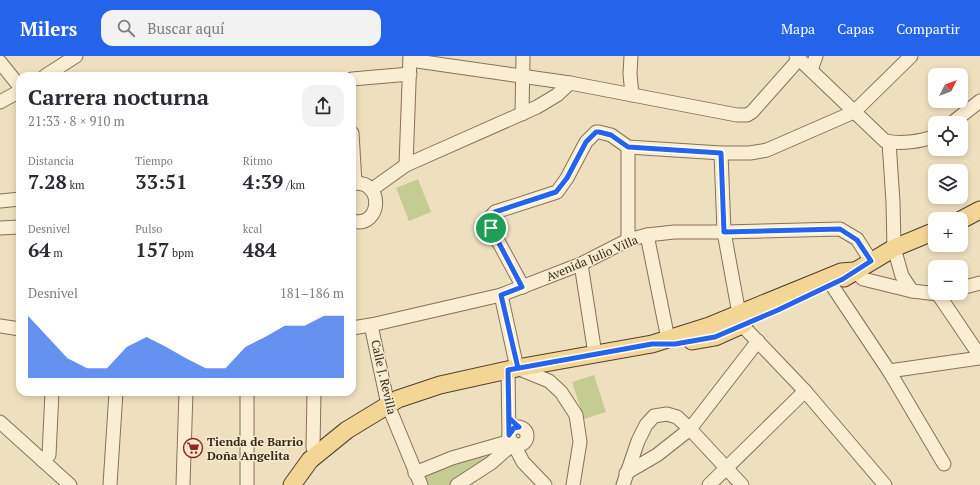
<!DOCTYPE html>
<html lang="es">
<meta charset="utf-8">
<style>
:root{--surface:#fff;--page:#f2f2f3;--text:#2b2b33;--muted:#7c7c81;--accent:#2563eb}
body{margin:0;font-family:"PT Serif",serif;background:var(--page);color:var(--text);height:100vh;display:flex;flex-direction:column;font-size:15px;white-space:nowrap}
*{box-sizing:border-box;margin:0}
p{font-size:13px;color:var(--muted)}
.icon{flex:none;width:22px;height:22px;fill:none;stroke:currentColor;stroke-width:2;stroke-linecap:round;stroke-linejoin:round}
.map{position:relative;flex:1;overflow:hidden}
.details{position:absolute;left:16px;top:16px;width:340px;height:324px;display:flex;flex-direction:column;background:var(--surface);border-radius:12px;box-shadow:0 2px 6px #0003}
.details>*{flex:none}
.needle{width:26px;rotate:48deg}
.tools{position:absolute;left:928px;top:12px;display:grid;gap:8px}
.tools a{display:grid;place-items:center;width:40px;height:40px;border-radius:8px;background:var(--surface);box-shadow:0 2px 6px #0003;font-size:20px}
.pin{position:absolute;display:grid;place-items:center;width:34px;height:34px;color:#fff;margin:-17px;border:2px solid #fff;border-radius:50%;box-shadow:0 1px 4px #0007}
.round{display:grid;place-items:center;flex:none;width:42px;height:42px;border-radius:12px;background:var(--page)}
.overview{display:flex;align-items:center;justify-content:space-between;height:68px;padding:0 12px}
h1{font-size:22px;font-weight:700;line-height:30px}
.figures{display:grid;grid-template-columns:repeat(3,1fr);gap:6px;height:68px;padding:4px 12px}
.figures div{display:grid;align-content:center}
.figures b{font-size:20px;font-weight:700}
.figures small{font-size:11px;font-weight:400}
.figures p{font-size:11px}
.chart{height:112px;padding:8px 12px}
.chart p{display:flex;justify-content:space-between}
.chart svg{width:100%;height:72px;margin-top:4px;fill:var(--accent);opacity:.7}
header{display:flex;align-items:center;gap:24px;box-sizing:border-box;height:56px;padding:0 20px;background:var(--accent);color:#fff}
header strong{font-size:19px}
nav{display:flex;gap:22px;margin-inline-start:auto;font-size:14px}
.search{width:280px;height:36px;background:var(--page);display:flex;align-items:center;gap:10px;box-sizing:border-box;padding:0 14px;border-radius:12px;color:var(--muted);font-size:15px}
.map>svg:first-child{display:block}
.green{fill:#c5cc93}
.lines{fill:none;stroke-linecap:round;stroke-linejoin:round}
.minor-casing{stroke:#877157;stroke-width:15}
.major-casing{stroke:#543f2c;stroke-width:19}
.minor{stroke:#f9edd2;stroke-width:13}
.major{stroke:#f3d695;stroke-width:17}
.route-casing{stroke:#fff;stroke-width:8}
.route{stroke:#2563eb;stroke-width:5}
.labels{text-anchor:middle;dominant-baseline:central;stroke-width:3;stroke-linejoin:round;paint-order:stroke}
.street-label{font-size:12px;fill:#36291c;stroke:#f6eace}
.poi-label{font-size:12px;font-weight:bold;fill:#36291c;stroke:#f6eace;text-anchor:start}
</style>
<header>
<strong>Milers</strong>
<div class="search"><svg class="icon" aria-label="search" viewBox="0 0 24 24"><circle cx="10" cy="10" r="6"/><path d="M15 15l6 6"/></svg>Buscar aquí</div>
<nav><a>Mapa</a><a>Capas</a><a>Compartir</a></nav>
</header>
<div class="map">
<svg width="980" height="429" viewBox="0 0 980 429">
<rect width="100%" height="100%" fill="#eee0be"/>
<!-- green -->
<g class="green">
<polygon points="418,123 431,156 409,165 396,132"/>
<polygon points="594,319 606,356 584,363 572,326"/>
<polygon points="484,396 493,398 461,423 449,429 425,429 421,420"/>
</g>
<g class="lines">
<!-- minor casing -->
<g class="minor-casing">
<g id="minor">
<polyline points="631,0 630,18 632,39"/>
<path d="M796,0L885,85C901,88 920,86 935,80"/>
<polyline points="410,4 570,27 737,59 747,59 752,56 799,3"/>
<polyline points="0,6 20,31"/>
<polyline points="811,14 816,0"/>
<polyline points="45,20 76,0"/>
<polyline points="352,23 410,18"/>
<polyline points="0,46 20,35"/>
<polyline points="522,58 523,0"/>
<polyline points="952,67 980,45"/>
<polyline points="352,77 355,127"/>
<polyline points="889,86 893,146 894,192 902,220 912,235"/>
<polyline points="721,97 724,176 739,258"/>
<polyline points="406,109 410,0"/>
<path d="M352,128C384,121 383,173 352,165"/>
<polyline points="371,134 406,109 537,51 557,39 570,27"/>
<polyline points="0,145 20,143"/>
<polyline points="0,172 20,171"/>
<polyline points="647,179 668,283"/>
<polyline points="628,184 628,91"/>
<polyline points="581,208 595,298"/>
<polyline points="854,215 863,223 912,235 938,238 942,237"/>
<polyline points="831,228 889,315 944,408"/>
<polyline points="523,231 491,172 489,163 495,156 557,136 567,122 586,86 596,76 599,76 611,79 628,91 721,97 750,97 767,94 854,56 911,0"/>
<polyline points="961,232 980,227"/>
<polyline points="938,238 980,300"/>
<polyline points="501,239 517,312 549,325 561,336 576,359 580,386 573,429"/>
<polyline points="371,269 388,349 421,429"/>
<polyline points="742,269 805,335 885,429"/>
<polyline points="0,270 20,273"/>
<polyline points="352,272 371,269 501,239 581,208 628,184 647,179 674,176 724,176 840,173 857,183 871,205"/>
<polyline points="508,314 509,379"/>
<polyline points="889,315 980,302"/>
<polyline points="247,336 247,429"/>
<polyline points="314,336 313,392 317,398"/>
<polyline points="0,366 70,429"/>
<circle cx="518" cy="380" r="9"/>
<polyline points="513,387 523,406 545,429"/>
<polyline points="43,405 49,399 52,336"/>
<polyline points="415,417 452,402 511,385"/>
<polyline points="626,417 657,399 690,373 758,285"/>
<polyline points="110,429 116,336"/>
<polyline points="183,429 186,336"/>
<polyline points="457,429 491,407 507,393 517,389"/>
<polyline points="623,429 638,385 646,369 654,360 667,358 677,361 690,373 742,429"/>
<polyline points="709,429 805,335"/>
</g>
</g>
<!-- major casing -->
<g class="major-casing">
<g id="major">
<polyline points="961,164 980,154"/>
<polyline points="844,222 894,192 935,175"/>
<polyline points="692,285 715,281 744,268"/>
<polyline points="292,429 310,404 347,374 398,343 440,329 517,312 652,288 709,270 841,216 854,215"/>
</g>
</g>
<!-- minor -->
<use href="#minor" class="minor"/>
<!-- major -->
<use href="#major" class="major"/>
</g>
<g class="lines">
<!-- route casing -->
<g class="route-casing">
<polyline id="route" points="491,172 522,231 501,239 518,312 508,314 509,362 519,371 514,372 509,379 508,314 652,288 675,288 715,281 778,254 843,223 871,205 857,184 840,173 724,176 721,97 628,91 611,79 599,76 596,76 586,86 567,122 556,136 495,156 489,163 491,172"/>
</g>
<!-- route -->
<use href="#route" class="route"/>
</g>
<!-- icons -->
<defs>
<g id="supermarket-ring" transform="scale(1)"><circle r="9.5" fill="#f6eace" stroke="#962626" stroke-width="1.5"/><path d="M-6-5.5h2.5l.6 2H6L4.5 2H-2.5L-4.4-4H-6ZM-1.5 3.2a1.3 1.3 0 1 0 .1 0ZM3 3.2a1.3 1.3 0 1 0 .1 0Z" fill="#962626"/></g>
</defs>
<g fill-rule="evenodd">
<use href="#supermarket-ring" x="193" y="392"/>
</g>
<g class="labels">
<!-- street labels -->
<g class="street-label">
<text transform="translate(592 202) rotate(-23)">Avenida Julio Villa</text>
<text transform="translate(384 321) rotate(77)">Calle J. Revilla</text>
</g>
<!-- poi labels -->
<g class="poi-label">
<text x="207" y="385">Tienda de Barrio<tspan x="207" dy="14">Doña Angelita</tspan></text>
</g>
</g>
</svg>
<div class="tools">
<a><svg class="needle" viewBox="-14 -14 28 28"><path d="M0-13l5 13h-10z" fill="#e53935"/><path d="M0 13l5-13h-10z" fill="#7c7c81"/></svg></a>
<a><svg class="icon" aria-label="locate" viewBox="0 0 24 24"><circle cx="12" cy="12" r="6"/><path d="M12 2v4M12 18v4M2 12h4M18 12h4"/></svg></a>
<a><svg class="icon" aria-label="layers" viewBox="0 0 24 24"><path d="M12 4l9 5-9 5-9-5zM3 14l9 5 9-5"/></svg></a>
<a>+</a>
<a>−</a>
</div>
<div class="pin" style="left:491px;top:172px;background:#1e9e55"><svg class="icon" aria-label="arrive" viewBox="0 0 24 24"><path d="M6 21V4h12l-3 4 3 4H6"/></svg></div>
<section class="details">
<div class="overview"><div><h1>Carrera nocturna</h1><p>21:33 · 8 × 910 m</p></div><a class="round"><svg class="icon" aria-label="share" viewBox="0 0 24 24"><path d="M12 15V3M7 8l5-5 5 5M5 13v7h14v-7"/></svg></a></div>
<div class="figures">
<div><p>Distancia</p><b>7.28<small> km</small></b></div>
<div><p>Tiempo</p><b>33:51</b></div>
<div><p>Ritmo</p><b>4:39<small> /km</small></b></div>
</div>
<div class="figures">
<div><p>Desnivel</p><b>64<small> m</small></b></div>
<div><p>Pulso</p><b>157<small> bpm</small></b></div>
<div><p>kcal</p><b>484</b></div>
</div>
<div class="chart"><p><span>Desnivel</span>181–186 m</p>
<svg viewBox="0 0 160 44" preserveAspectRatio="none"><path d="M0 44V6L10 19L20 32L30 38L40 38L50 25L60 19L70 25L80 32L90 38L100 38L110 25L120 19L130 12L140 12L150 6L160 6V44z"/></svg>
</div>
</section>
</div>
